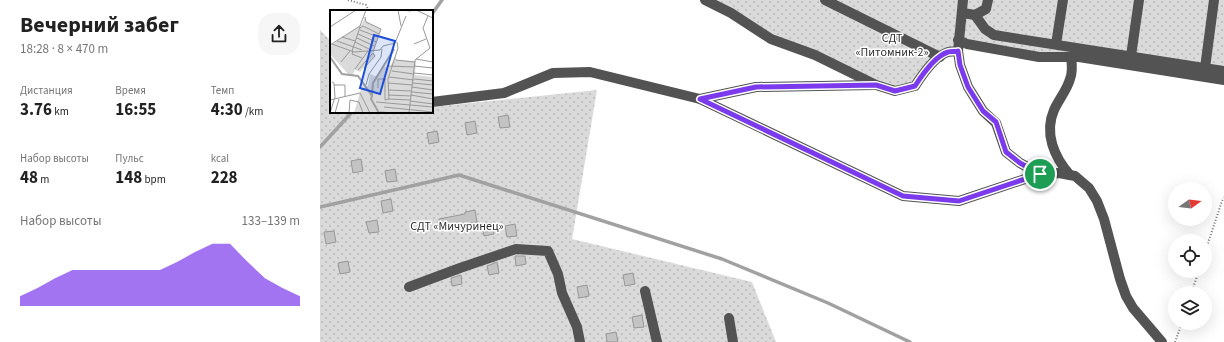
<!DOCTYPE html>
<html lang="ru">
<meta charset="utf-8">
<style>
:root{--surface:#fff;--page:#f6f6f6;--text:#222;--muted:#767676;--accent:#7c3aed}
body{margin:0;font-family:"Source Sans 3",sans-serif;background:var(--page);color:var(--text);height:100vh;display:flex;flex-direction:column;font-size:15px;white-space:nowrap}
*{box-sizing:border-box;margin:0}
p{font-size:13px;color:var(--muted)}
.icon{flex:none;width:22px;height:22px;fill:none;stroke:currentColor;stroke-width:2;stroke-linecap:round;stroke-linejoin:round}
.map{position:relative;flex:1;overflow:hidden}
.drawer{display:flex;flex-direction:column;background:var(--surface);width:320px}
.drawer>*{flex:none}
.needle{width:26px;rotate:75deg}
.tools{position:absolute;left:848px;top:182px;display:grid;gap:8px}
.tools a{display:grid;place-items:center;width:44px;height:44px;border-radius:50%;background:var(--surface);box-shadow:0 4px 16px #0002;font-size:20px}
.pin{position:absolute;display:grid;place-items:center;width:34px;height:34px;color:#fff;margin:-17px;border:2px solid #fff;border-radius:50%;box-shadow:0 1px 4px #0007}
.round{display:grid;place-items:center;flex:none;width:42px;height:42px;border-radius:16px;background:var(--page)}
.summary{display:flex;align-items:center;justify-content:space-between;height:68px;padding:0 20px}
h1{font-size:22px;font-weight:700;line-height:30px}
.metrics{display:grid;grid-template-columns:repeat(3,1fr);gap:6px;height:68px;padding:4px 20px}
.metrics div{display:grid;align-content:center}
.metrics b{font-size:17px;font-weight:700}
.metrics small{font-size:11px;font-weight:400}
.metrics p{font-size:11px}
.chart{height:112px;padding:8px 20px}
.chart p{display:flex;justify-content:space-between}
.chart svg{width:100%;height:72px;margin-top:4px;fill:var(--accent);opacity:.7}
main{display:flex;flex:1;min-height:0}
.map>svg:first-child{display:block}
.garden{fill:url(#garden-dots)}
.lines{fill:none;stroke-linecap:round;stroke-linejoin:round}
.stream{stroke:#a1a1a1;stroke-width:3.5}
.building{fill:#c3c3c3;stroke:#979797}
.path{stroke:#757575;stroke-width:2;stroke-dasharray:1 2;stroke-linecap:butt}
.minor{stroke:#535353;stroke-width:10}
.route-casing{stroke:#fff;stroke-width:8}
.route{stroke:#7c3aed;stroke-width:5}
.labels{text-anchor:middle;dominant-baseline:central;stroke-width:3;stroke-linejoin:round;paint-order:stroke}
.park-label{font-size:12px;fill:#313131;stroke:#fff}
.inset-river{fill:none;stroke:#a1a1a1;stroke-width:2}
.inset-road{fill:none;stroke:#999;stroke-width:1}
.view{fill:#1d4ed8;fill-opacity:0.15;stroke:#1d4ed8;stroke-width:2}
.inset-edge{fill:none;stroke:#000;stroke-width:2}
</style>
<main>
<section class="drawer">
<div class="summary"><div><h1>Вечерний забег</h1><p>18:28 · 8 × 470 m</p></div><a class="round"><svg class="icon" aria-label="share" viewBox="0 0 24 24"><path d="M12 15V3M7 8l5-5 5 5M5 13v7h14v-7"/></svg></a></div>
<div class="metrics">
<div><p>Дистанция</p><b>3.76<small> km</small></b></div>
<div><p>Время</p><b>16:55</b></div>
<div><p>Темп</p><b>4:30<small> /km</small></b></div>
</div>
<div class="metrics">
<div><p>Набор высоты</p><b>48<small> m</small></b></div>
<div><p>Пульс</p><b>148<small> bpm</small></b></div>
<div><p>kcal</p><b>228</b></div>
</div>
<div class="chart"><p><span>Набор высоты</span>133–139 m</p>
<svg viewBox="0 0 160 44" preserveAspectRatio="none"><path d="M0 44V38L10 33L20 27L30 22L40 22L50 22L60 22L70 22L80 22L90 17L100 11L110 6L120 6L130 17L140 27L150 33L160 38V44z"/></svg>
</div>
</section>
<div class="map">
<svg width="904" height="342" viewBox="0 0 904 342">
<defs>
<pattern id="garden-dots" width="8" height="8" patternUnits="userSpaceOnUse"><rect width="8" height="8" fill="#dadada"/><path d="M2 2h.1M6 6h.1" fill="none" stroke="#b9b9b9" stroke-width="1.8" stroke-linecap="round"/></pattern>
</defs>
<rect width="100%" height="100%" fill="#fff"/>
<!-- garden -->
<g class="garden">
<polygon points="379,0 904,0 904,79 635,45 621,60 597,88 573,94"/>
<polygon points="0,30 11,41 11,112 112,112 112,107 277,90 252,239 432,282 456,342 0,342"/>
</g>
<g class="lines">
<!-- stream -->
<g class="stream">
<polyline points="112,14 122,0"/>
<polyline points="0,147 32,112"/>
<polyline points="0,207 139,175 402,259 508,303 590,342"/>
</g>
</g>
<!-- building -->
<g class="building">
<polygon points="188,115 190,127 180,128 178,117"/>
<polygon points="155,121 157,133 147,135 145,123"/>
<polygon points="117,131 119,142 109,144 107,133"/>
<polygon points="41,159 43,171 33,173 31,161"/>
<polygon points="75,169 77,181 67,182 65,171"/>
<polygon points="71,199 73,211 63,213 61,201"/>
<polygon points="155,210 157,222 131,227 131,229 121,230 119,219 145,214 145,212"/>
<polygon points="57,220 59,232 49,233 46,222"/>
<polygon points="172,223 174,234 164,236 162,224"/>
<polygon points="195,224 197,236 187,237 185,226"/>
<polygon points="14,231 16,242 6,244 4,232"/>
<polygon points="195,256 205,256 206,264 196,266"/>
<polygon points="28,261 30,272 20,274 18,263"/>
<polygon points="177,262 179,273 169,275 167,266"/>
<polygon points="313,273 315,284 305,286 303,275"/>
<polygon points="141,275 142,284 132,286 131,278"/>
<polygon points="267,285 269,296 259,298 257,287"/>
<polygon points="322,315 324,327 314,328 312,317"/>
<polygon points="296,332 298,342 287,342 286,334"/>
</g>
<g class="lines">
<!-- path -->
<g class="path">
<polyline points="28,0 46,5 49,11"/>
<polyline points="885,252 902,201 904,198"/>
<polyline points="871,293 879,271"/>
<polyline points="855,342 862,323"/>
</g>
<!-- minor -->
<g class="minor">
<path d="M385,0L411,13L451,39L495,55L556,85L575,91L595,86C602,75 615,56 628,52C631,51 635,52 638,51"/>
<polyline points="505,0 620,57"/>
<polyline points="643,0 638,51 640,65 648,87 663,111 676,123 686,152 700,163 720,174 739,173 755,176 769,188 777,201 784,219 800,279 806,296 813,308 842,342"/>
<polyline points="643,13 655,15 665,29 674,35 904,71"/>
<polyline points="655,15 666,9 668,0"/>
<polyline points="638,40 647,44 719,57 759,57 904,80"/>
<polyline points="736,44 743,0"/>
<polyline points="811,56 819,0"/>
<polyline points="885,68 894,0"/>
<polyline points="380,99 436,87 555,85"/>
<polyline points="112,102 184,93 233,73 270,72 380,99 583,196 639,201 720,174"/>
<path d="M750,175C734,157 724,133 734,110C739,99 747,90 750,79C753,72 752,64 751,57"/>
<polyline points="89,287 140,268 196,249 228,251 238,274 242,293 257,327 260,342"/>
<polyline points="325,291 337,342"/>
<polyline points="409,318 413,342"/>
</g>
</g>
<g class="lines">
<!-- route casing -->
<g class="route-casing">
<path id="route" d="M638,51L640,65L648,87L663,111L676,122L686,152L700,163L720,174L639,201L583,196L380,99L436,87L556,85L575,91L595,86C602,75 615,56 628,52C631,51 635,52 638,51Z"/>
</g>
<!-- route -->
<use href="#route" class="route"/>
</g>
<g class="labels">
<!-- park labels -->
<g class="park-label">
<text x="572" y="38">СДТ<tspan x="572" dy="14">«Питомник-2»</tspan></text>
<text x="137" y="226">СДТ «Мичуринец»</text>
</g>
</g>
<!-- overview -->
<g transform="translate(10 10)">
<rect width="103" height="103" fill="#fff"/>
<path d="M35,7V11L51,19L43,41L45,45L30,62L25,60L22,66L19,65L0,44V36L32,14ZM65,46L67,50L86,51L85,65L103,67V103H24L31,79L38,76L40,64L48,67L54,57H60Z" fill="#dadada"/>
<path class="inset-river" d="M0,47L12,64L28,66L42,86L41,89L49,103M42,86L43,73L64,39"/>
<path class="inset-road" d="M68,0L71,16M69,0L81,1M86,0L103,8M35,7L36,12L51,19L43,42M0,17L26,0M30,18L33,16L49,24M30,20L48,27M28,24L46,32M12,27L25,31M27,28L44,36M7,31L32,40M25,32L41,40M67,32L68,38L58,69L59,89L80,90M2,34L24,42L50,40L53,36L65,33L76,6M84,34L96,29M0,35L30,16L36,0M22,41L30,17M23,41L22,44L32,48M86,49L103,52M66,50L84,52M11,52L20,41M58,56L84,57M84,56L103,58M34,58L45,46L43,43M25,59L38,41M28,60L43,43M62,61L84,64M84,63L103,65M59,67L84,70M55,69V90L59,89M84,69L103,71M58,73L83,75M83,73L103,75M4,75H15V87M36,75L39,64L51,47L52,39M82,77L103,80M48,78V69H56M58,80L82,81M82,82L103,84M58,85L81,86M81,85L103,89M0,90L30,83L40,103M20,90L29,92L33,103M80,91L103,94M46,92L103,97M54,97L103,102M50,102L67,103M0,103L5,87L4,73L2,72M5,103L9,89M19,103L20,90M79,103L85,50L100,38L93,18L98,6"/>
<path class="view" d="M44,25L65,31L50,84L30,78Z"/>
<rect width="103" height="103" class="inset-edge"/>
</g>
</svg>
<div class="tools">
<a><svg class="needle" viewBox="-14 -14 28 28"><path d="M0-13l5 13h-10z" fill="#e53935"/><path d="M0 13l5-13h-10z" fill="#767676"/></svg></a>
<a><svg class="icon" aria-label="locate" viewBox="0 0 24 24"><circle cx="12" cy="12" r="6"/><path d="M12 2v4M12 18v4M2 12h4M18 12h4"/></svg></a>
<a><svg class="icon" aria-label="layers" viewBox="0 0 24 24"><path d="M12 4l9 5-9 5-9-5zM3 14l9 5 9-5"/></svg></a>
</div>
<div class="pin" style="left:720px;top:174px;background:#1e9e55"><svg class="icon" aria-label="arrive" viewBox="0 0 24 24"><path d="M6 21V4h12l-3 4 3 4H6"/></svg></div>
</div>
</main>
